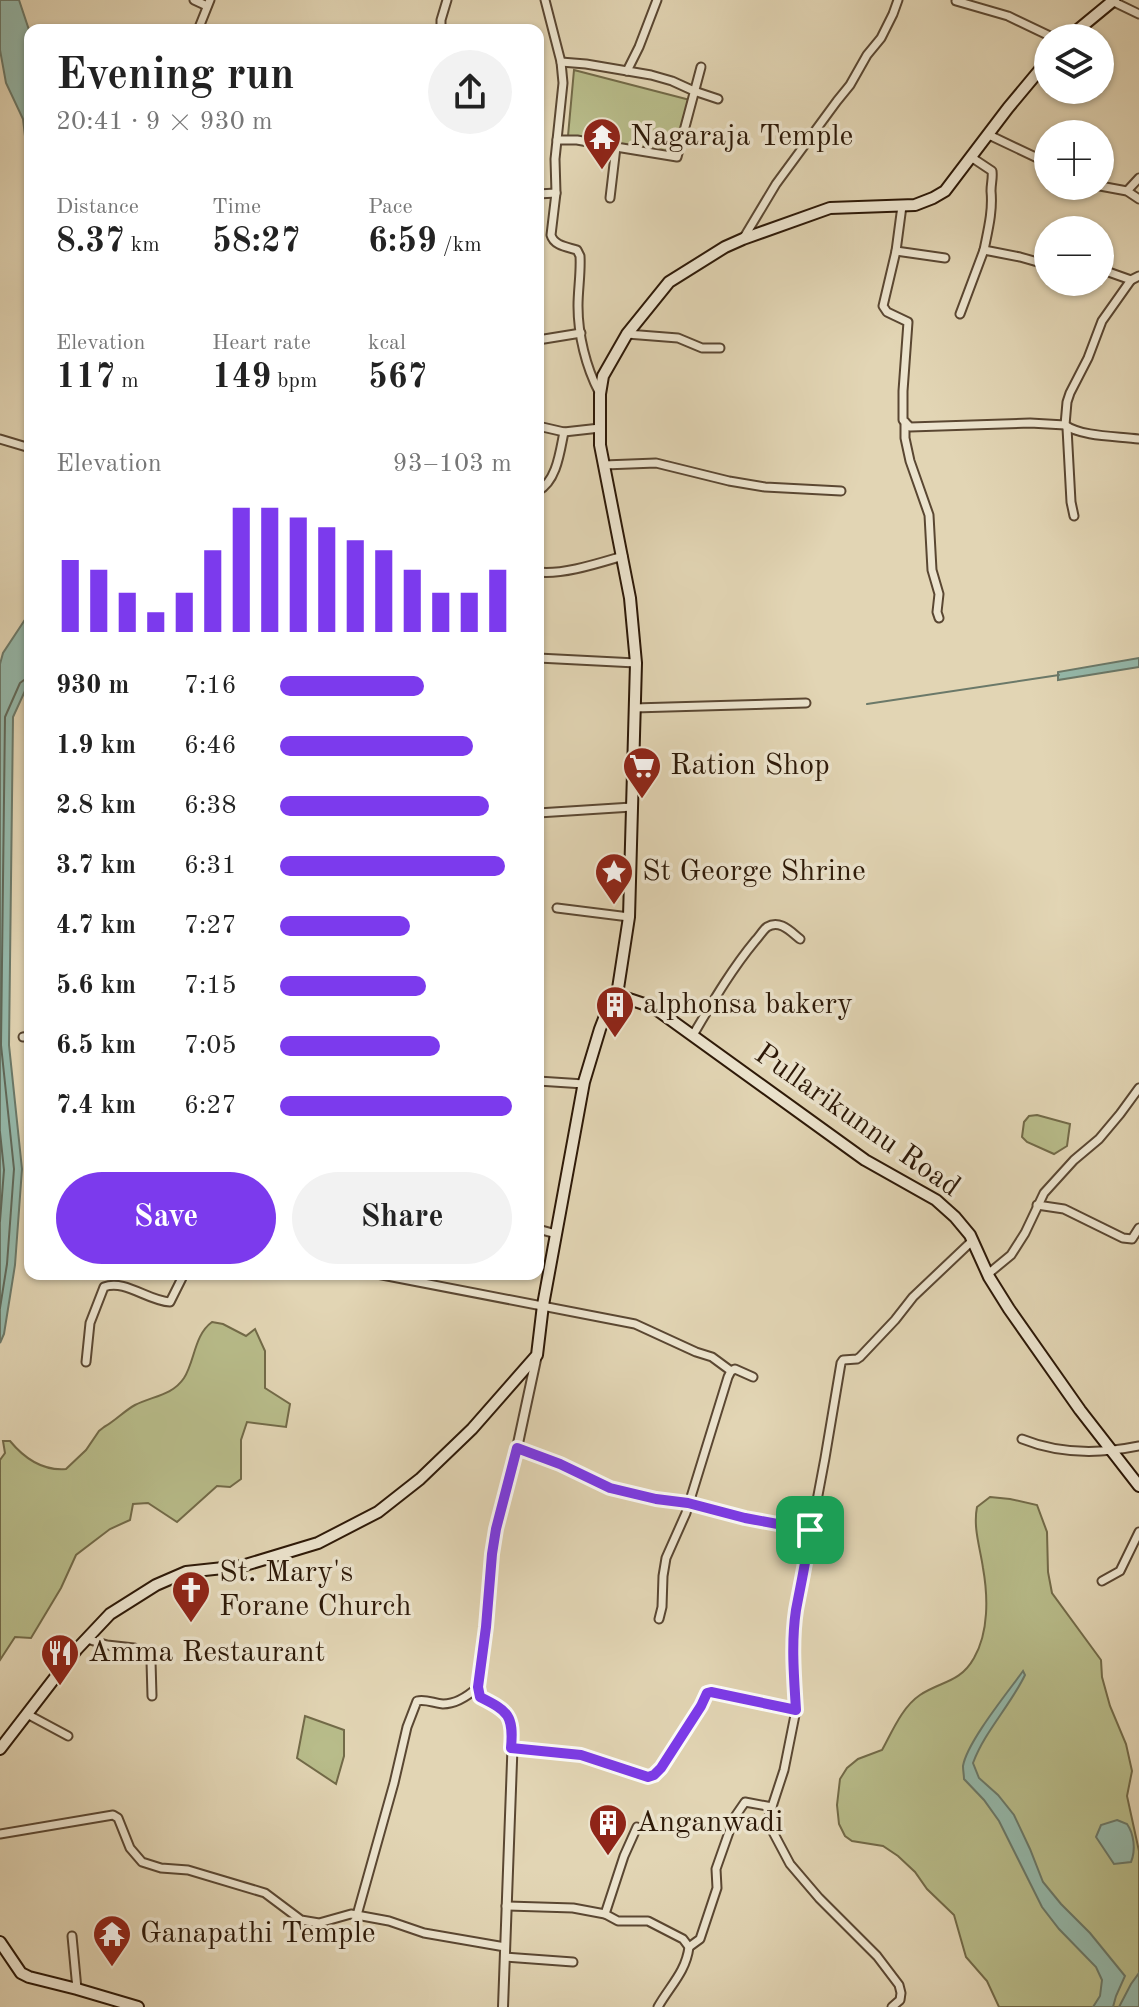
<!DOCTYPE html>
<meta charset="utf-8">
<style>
:root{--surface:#fff;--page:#f2f2f2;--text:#222;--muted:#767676;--accent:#7c3aed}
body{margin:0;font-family:"Old Standard TT",serif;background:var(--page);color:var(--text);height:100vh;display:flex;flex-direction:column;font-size:30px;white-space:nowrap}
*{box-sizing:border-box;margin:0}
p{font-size:26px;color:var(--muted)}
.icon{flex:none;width:44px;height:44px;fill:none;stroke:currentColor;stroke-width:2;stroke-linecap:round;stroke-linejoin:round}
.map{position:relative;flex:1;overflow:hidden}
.drawer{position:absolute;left:24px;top:24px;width:520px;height:1256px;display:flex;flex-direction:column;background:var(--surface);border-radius:16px;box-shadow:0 2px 6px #0004}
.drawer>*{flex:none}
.tools{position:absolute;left:1034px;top:24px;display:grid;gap:16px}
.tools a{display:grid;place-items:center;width:80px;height:80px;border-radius:50%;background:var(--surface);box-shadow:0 2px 6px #0004;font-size:40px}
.pin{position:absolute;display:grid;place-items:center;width:68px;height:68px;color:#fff;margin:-34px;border-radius:16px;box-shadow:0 4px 12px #0006}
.round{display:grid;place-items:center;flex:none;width:84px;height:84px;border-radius:42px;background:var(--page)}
.summary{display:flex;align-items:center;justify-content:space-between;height:136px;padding:0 32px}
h1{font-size:44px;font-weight:600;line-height:60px}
.metrics{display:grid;grid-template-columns:repeat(3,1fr);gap:12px;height:136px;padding:8px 32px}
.metrics div{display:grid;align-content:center}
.metrics b{font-size:34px;font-weight:600}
.metrics small{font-size:22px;font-weight:400}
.metrics p{font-size:22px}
.chart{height:224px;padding:16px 32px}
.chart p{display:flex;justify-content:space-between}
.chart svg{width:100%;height:144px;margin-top:8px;stroke:var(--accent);stroke-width:6}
.primary-button{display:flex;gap:16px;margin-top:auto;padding:16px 32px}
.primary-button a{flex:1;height:92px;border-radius:48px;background:var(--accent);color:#fff;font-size:32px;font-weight:600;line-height:92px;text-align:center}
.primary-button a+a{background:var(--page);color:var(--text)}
ul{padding:0 32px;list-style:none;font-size:26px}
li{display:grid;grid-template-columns:128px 96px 1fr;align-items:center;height:60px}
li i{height:20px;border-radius:10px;background:var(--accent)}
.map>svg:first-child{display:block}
.green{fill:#b8bc8a;stroke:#726a48;stroke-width:2}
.water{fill:#95b9ab;stroke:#6b7969;stroke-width:2}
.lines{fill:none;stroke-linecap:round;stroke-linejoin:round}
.shore{stroke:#606859;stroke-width:2}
.stream{stroke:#6b7969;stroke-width:2}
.minor-casing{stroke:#5a4732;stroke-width:11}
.tertiary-casing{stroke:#5a4732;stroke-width:12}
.secondary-casing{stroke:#2c1807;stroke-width:14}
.minor{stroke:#ece4ce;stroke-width:7}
.tertiary{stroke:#ece4ce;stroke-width:8}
.secondary{stroke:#ece4ce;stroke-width:10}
.route-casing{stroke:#fff;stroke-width:16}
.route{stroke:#7c3aed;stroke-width:10}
.labels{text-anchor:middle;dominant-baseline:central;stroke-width:7;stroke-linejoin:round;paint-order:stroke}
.poi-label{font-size:30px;fill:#2c1807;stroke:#ece4ce;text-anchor:start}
.street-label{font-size:30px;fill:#2c1807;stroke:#ece4ce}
</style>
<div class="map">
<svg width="1139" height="2007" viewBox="0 0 1139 2007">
<rect width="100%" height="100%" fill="#e2d5b4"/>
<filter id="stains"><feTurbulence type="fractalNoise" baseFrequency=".0025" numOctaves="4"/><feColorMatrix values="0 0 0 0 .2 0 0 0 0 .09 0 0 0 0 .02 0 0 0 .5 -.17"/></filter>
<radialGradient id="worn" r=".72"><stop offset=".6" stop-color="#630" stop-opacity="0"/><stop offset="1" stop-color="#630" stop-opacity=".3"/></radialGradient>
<!-- green -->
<g class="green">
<polygon points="574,70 690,100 677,155 651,149 568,136"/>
<polygon points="1037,1115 1070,1124 1067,1146 1054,1154 1027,1142 1022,1137 1024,1122 1029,1116"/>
<path d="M212,1322L223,1324L246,1336L255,1329L265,1351V1388L290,1404L286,1427L247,1422L241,1440V1479L230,1487L217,1486L177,1522L148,1503L133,1504L130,1520L110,1529L76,1555L61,1588L31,1638L15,1637L0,1660V1460L5,1453L3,1441H10C24,1458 43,1471 66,1469L86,1450L99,1431L104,1427C115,1421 124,1411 135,1405C152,1396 172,1396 184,1378C195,1361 194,1335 212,1322Z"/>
<path d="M990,1497L1010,1499L1037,1505L1047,1532L1048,1572L1052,1593L1101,1660L1102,1677L1110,1706L1126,1744L1132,1771L1127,1796L1139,1851V2007H999L987,1981L966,1957L954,1915L927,1889L915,1872L898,1856L883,1846L852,1841L845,1836L839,1824L837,1805L840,1779L847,1768L858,1759L882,1750C892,1732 902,1707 920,1695C941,1681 960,1683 974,1658C989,1632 988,1596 983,1568C980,1547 973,1528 977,1507Z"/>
<polygon points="305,1716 344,1730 344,1756 336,1784 297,1758"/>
</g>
<!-- water -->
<g class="water">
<polygon points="0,0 19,0 30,33 30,180 23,119 6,83 0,50"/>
<polygon points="30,612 30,680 13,717 9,1045 22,1169 15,1265 4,1334 0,1343 0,664 3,653"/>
<polygon points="1139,658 1139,667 1058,680 1058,672"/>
<path d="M1023,1671L1025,1675C1010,1706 985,1731 973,1763L979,1778L998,1795L1014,1815L1030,1849L1043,1882L1061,1904L1090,1933L1125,1976L1116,1996L1113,2007H1093L1100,1996L1102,1980L1096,1967L1059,1929L1042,1907L999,1821L984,1800L964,1779C964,1775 963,1771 963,1766C967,1742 1008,1692 1023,1671Z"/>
<path d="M1117,1820L1127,1824C1134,1834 1136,1850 1131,1862L1114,1864L1096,1837L1101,1825Z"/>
<polygon points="1139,1973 1139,2007 1119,2007 1131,1984"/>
</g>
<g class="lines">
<!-- shore -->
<g class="shore">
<polyline points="0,1132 4,1170 0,1221"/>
<polyline points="0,1308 7,1264 14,1169 1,1045 5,717 20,683 24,680 30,679"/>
</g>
<!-- stream -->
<polyline class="stream" points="867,704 1059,675"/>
<!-- minor casing -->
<g class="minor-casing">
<g id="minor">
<polyline points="194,0 207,6"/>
<path d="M545,0L561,62L563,83L555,159L556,193L551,235C554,246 568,247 577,250L580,256C581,273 578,289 578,306C578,335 586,367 599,392"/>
<polyline points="956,1 1008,16 1054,38"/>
<polyline points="1112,1 1139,14"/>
<polyline points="198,30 210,0"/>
<polyline points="441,30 441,20 447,0"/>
<polyline points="561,62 586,64 651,75 672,81 694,91 718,99"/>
<polyline points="627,71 639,47 657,0"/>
<polyline points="989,135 1048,163"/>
<polyline points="557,140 577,140 616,147 610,198"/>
<polyline points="616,147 677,157 701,67"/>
<path d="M971,157L992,171C993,178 991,183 991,191C993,211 988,230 984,250L1020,257L1048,265"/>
<polyline points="1100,186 1127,191 1139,199"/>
<polyline points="1127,191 1139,178"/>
<polyline points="538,194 556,193"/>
<path d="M902,206L896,251L883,306L887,312L908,322L903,391V420L910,427L1030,423L1065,425C1082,437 1118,436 1139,439"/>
<polyline points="743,239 776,184 837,101 850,85 867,55 881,38 893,14 898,0"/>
<polyline points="896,251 945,258"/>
<polyline points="1100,269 1131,280 1139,276"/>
<polyline points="960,314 984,250"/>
<polyline points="627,334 678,338 702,348 720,348"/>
<polyline points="538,340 581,333"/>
<polyline points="905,422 905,438 910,461 929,515 932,570 939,594 937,612 939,618"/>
<polyline points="1065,425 1067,402 1070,393 1088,358 1102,321 1131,280"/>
<polyline points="538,426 564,432 600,428"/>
<polyline points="1067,428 1071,502 1074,516"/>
<polyline points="0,439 30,448"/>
<polyline points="604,465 656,463 729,481 765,487 841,491"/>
<path d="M538,491C557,481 560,451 564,432"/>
<path d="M538,572C563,575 599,563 623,556"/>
<polyline points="538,658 636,663"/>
<polyline points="634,708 806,703"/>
<polyline points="538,813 632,807"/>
<polyline points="557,908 629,917"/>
<path d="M693,1035C712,1003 731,970 755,941C759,937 763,930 767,927C780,919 791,932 800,939"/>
<polyline points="23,1037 30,1036"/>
<polyline points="538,1081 584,1084"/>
<polyline points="1037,1205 1064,1209 1123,1238 1132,1239 1139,1228"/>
<polyline points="538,1229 556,1234"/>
<polyline points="377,1274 635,1324 696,1352 712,1357 731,1371"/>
<polyline points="988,1274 1011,1255 1025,1233 1044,1193 1074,1160 1099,1139 1120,1114 1139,1088"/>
<path d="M86,1362L90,1323L104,1287C125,1279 148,1301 170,1302L184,1274"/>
<path d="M1022,1439C1059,1454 1100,1454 1139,1446"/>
<polyline points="517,1448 560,1464 610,1488 656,1499 688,1503 745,1518 810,1530"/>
<polyline points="1102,1581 1120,1571 1139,1532"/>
<polyline points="659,1619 662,1607 663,1576 666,1558 686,1513 728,1377 731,1371 735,1369 753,1377"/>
<polyline points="87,1639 107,1645 134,1648 151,1661 152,1696"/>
<polyline points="27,1714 68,1736"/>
<polyline points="511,1748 581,1755 648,1777 654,1775 661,1768 701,1706 707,1693 711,1692 796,1710"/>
<polyline points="0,1834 113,1815 118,1818 130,1848 142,1862 161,1868 188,1870 265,1893 301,1920 319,1923 351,1914 389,1921 424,1933 505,1947"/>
<path d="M506,1906L573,1908L605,1914L618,1921H648L683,1939L689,1947C686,1972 669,1987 658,2007"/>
<polyline points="605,1914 624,1856 637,1827"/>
<path d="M357,1915L394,1783L407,1727L417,1701C426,1699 433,1703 443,1704C456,1704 468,1696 478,1687"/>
<polyline points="72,1936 77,1989"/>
<polyline points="689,1947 700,1939 717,1888 716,1869 734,1818 745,1802 772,1807"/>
<polyline points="505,1957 573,1962"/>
<polyline points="892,2007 900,2000 901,1993 899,1985 877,1956 819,1898 790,1864 773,1832 768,1819 784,1770 796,1710 793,1664 796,1612 825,1458 841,1363 843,1360 857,1359 860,1357 895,1320 913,1297 972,1241"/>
</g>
</g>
<!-- tertiary casing -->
<g class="tertiary-casing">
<path id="tertiary" d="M503,2007L513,1734C507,1707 504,1709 480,1697L478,1687L486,1627L492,1554L496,1529L517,1448L537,1355"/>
</g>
<!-- secondary casing -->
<g class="secondary-casing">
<g id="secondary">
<polyline points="1068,38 1114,0"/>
<polyline points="617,995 653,1007 865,1160 936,1200 955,1217 970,1235 989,1277 1009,1309 1080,1410 1139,1486"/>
<polyline points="0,1749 77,1649 110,1614 156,1585 186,1572 242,1566 318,1543 378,1512 420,1479 472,1429 537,1355 543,1305 584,1082 600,1029 607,1011 617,995 629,917 636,663 630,598 600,445 600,394 603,376 627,334 669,282 725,247 743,239 830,208 915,205 933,198 945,191 1008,108 1048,60"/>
<polyline points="0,1942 21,1973 29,1977 77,1989 138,2007"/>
</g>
</g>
<!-- minor -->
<use href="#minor" class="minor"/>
<!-- tertiary -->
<use href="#tertiary" class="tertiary"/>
<!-- secondary -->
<use href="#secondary" class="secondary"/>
</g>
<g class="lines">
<!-- route casing -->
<g class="route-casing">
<path id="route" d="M517,1448L560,1464L610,1488L656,1499L688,1503L745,1518L810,1530C807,1557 801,1583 796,1610C791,1643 794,1677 796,1710L711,1692L707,1693L701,1706L661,1768L654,1775L648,1777L581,1755L511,1748C514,1715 508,1711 480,1697L478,1687L486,1627L492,1554L496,1529Z"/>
</g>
<!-- route -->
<use href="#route" class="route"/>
</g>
<!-- icons -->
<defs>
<g id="temple-pin" transform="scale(2)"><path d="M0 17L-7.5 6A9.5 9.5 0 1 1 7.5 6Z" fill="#8f2418" stroke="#ece4ce"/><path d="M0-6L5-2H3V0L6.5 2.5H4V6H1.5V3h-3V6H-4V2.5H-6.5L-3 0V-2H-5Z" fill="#fff"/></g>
<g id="supermarket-pin" transform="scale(2)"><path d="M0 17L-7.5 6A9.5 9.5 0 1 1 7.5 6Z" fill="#8f2418" stroke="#ece4ce"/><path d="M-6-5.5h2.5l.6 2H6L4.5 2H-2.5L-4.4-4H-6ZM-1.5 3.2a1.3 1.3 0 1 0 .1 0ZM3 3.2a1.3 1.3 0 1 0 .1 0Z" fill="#fff"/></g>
<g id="sight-pin" transform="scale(2)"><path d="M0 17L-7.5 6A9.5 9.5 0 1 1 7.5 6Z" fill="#8f2418" stroke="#ece4ce"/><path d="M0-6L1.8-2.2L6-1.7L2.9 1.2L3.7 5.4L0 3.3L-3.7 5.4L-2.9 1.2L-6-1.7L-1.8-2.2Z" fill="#fff"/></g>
<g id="building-pin" transform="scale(2)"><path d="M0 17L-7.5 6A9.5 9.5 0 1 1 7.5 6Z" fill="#8f2418" stroke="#ece4ce"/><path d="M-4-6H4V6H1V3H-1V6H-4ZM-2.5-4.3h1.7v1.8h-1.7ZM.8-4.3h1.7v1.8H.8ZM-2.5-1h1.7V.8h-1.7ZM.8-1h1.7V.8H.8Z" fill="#fff"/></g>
<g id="church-pin" transform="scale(2)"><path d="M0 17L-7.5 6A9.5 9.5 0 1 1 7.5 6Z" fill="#8f2418" stroke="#ece4ce"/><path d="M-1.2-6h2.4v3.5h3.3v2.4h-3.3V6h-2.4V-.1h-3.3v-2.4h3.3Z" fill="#fff"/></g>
<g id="restaurant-pin" transform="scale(2)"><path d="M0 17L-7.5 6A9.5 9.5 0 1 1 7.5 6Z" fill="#8f2418" stroke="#ece4ce"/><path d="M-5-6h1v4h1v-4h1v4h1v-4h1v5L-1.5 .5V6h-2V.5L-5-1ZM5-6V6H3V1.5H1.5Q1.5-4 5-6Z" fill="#fff"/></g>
</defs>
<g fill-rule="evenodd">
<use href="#temple-pin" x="602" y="137"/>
<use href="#supermarket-pin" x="642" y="766"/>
<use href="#sight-pin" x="614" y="872"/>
<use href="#building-pin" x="615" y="1005"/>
<use href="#church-pin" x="191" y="1590"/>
<use href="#restaurant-pin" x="60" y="1653"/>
<use href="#building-pin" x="608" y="1823"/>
<use href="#temple-pin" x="112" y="1934"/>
</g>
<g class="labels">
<!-- poi labels -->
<g class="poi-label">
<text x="630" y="137">Nagaraja Temple</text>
<text x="670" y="766">Ration Shop</text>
<text x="642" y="872">St George Shrine</text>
<text x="643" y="1005">alphonsa bakery</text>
<text x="219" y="1573">St. Mary's<tspan x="219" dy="34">Forane Church</tspan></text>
<text x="88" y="1653">Amma Restaurant</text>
<text x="636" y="1823">Anganwadi</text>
<text x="140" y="1934">Ganapathi Temple</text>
</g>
<!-- street labels -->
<g class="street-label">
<text transform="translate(857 1121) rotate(35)">Pullarikunnu Road</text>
</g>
</g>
<rect width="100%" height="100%" filter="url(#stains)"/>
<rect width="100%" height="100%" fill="url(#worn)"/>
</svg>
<div class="tools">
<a><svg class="icon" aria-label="layers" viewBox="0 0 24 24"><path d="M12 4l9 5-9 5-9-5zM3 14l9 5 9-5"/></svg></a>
<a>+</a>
<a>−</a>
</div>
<div class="pin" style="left:810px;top:1530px;background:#1e9e55"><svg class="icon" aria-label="arrive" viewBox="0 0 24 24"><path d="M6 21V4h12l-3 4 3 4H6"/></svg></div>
<section class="drawer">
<div class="summary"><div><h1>Evening run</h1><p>20:41 · 9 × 930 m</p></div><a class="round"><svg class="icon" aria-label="share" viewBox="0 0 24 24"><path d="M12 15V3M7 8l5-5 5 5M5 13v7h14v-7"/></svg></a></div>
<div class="metrics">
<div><p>Distance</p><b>8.37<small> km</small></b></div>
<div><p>Time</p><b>58:27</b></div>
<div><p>Pace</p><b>6:59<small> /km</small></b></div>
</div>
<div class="metrics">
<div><p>Elevation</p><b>117<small> m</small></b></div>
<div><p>Heart rate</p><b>149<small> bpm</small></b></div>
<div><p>kcal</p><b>567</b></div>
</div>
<div class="chart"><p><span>Elevation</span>93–103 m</p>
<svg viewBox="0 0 160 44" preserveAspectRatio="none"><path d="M5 44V22M15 44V25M25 44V32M35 44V38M45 44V32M55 44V19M65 44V6M75 44V6M85 44V9M95 44V12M105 44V16M115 44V19M125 44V25M135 44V32M145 44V32M155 44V25"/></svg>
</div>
<ul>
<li><b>930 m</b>7:16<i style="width:62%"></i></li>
<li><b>1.9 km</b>6:46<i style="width:83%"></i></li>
<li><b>2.8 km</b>6:38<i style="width:90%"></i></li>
<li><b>3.7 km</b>6:31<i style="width:97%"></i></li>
<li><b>4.7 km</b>7:27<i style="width:56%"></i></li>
<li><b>5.6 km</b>7:15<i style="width:63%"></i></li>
<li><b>6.5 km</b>7:05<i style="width:69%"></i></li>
<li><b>7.4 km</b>6:27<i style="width:100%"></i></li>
</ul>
<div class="primary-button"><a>Save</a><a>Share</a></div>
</section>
</div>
